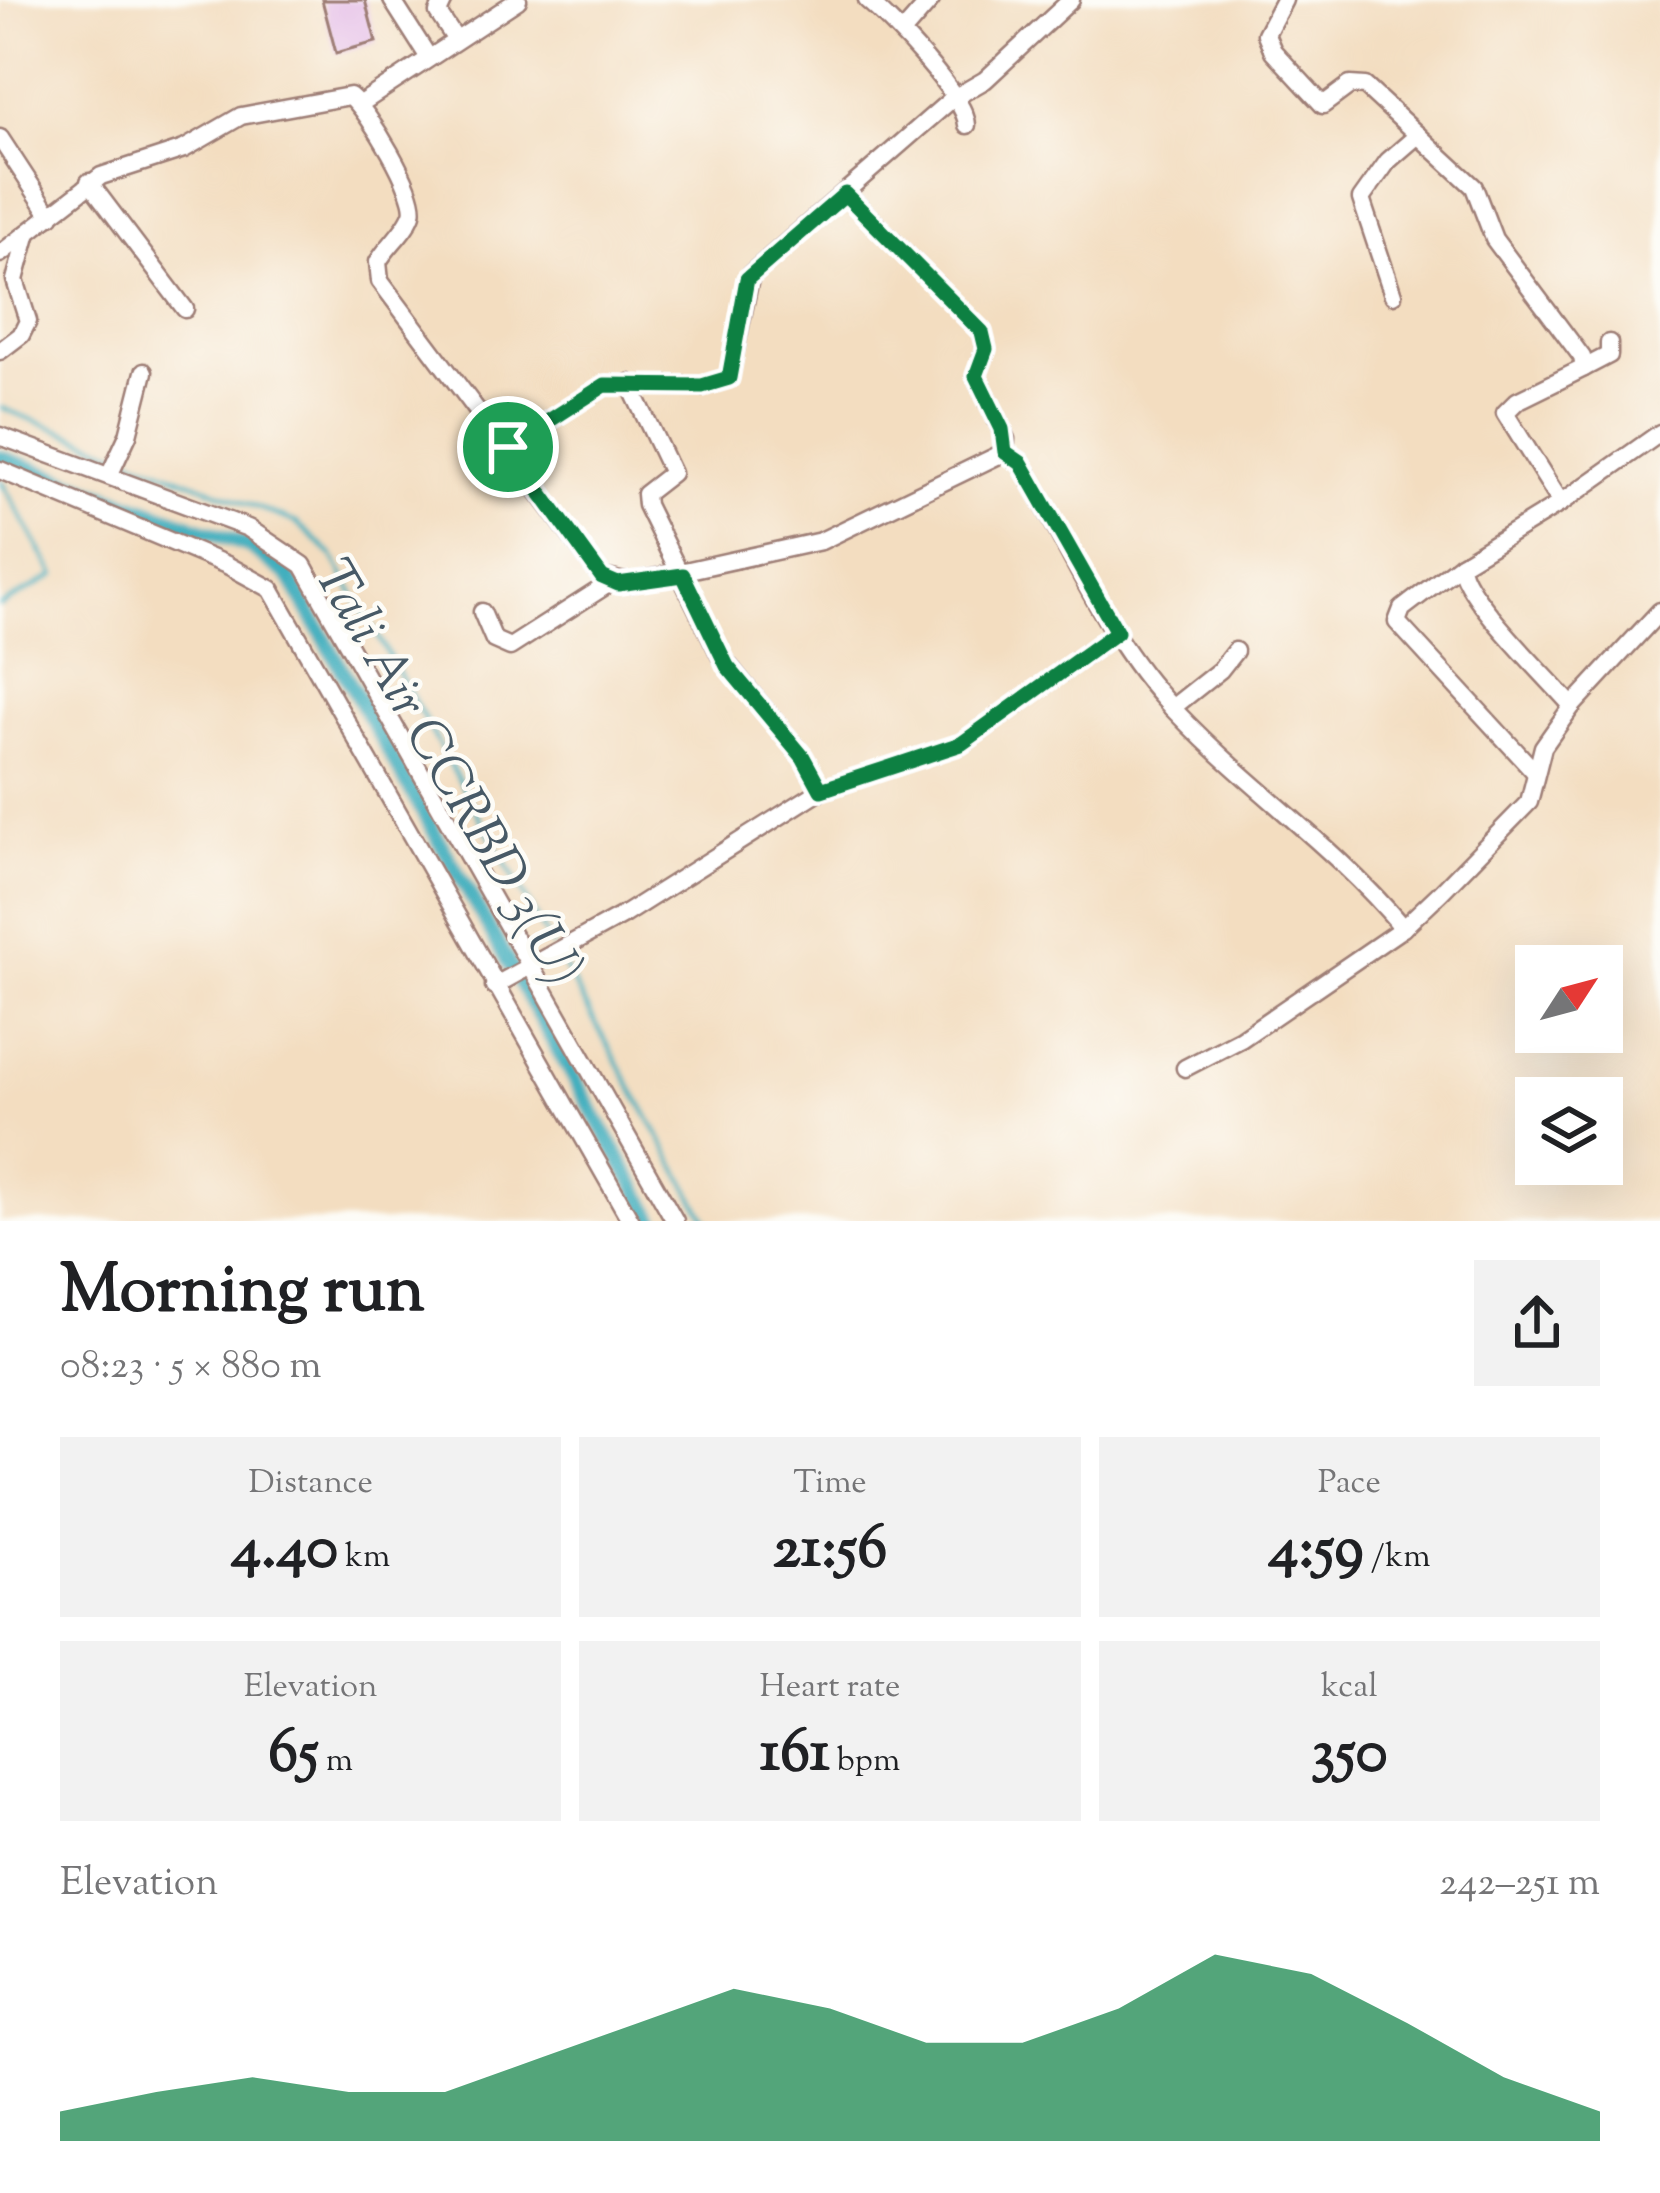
<!DOCTYPE html>
<meta charset="utf-8">
<style>
:root{--surface:#fff;--page:#f2f2f2;--text:#202124;--muted:#757577;--accent:#0b8043}
body{margin:0;font-family:"Sorts Mill Goudy",serif;background:var(--page);color:var(--text);height:100vh;display:flex;flex-direction:column;font-size:45px;white-space:nowrap}
*{box-sizing:border-box;margin:0}
p{font-size:39px;color:var(--muted)}
.icon{flex:none;width:66px;height:66px;fill:none;stroke:currentColor;stroke-width:2;stroke-linecap:round;stroke-linejoin:round}
.map{position:relative;height:1221px;overflow:hidden}
.details{display:flex;flex-direction:column;background:var(--surface);flex:1}
.details>*{flex:none}
.needle{width:78px;rotate:54deg}
.fabs{position:absolute;left:1515px;top:945px;display:grid;gap:24px}
.fabs a{display:grid;place-items:center;width:108px;height:108px;border-radius:0px;background:var(--surface);box-shadow:0 12px 48px #0002;font-size:60px}
.pin{position:absolute;display:grid;place-items:center;width:102px;height:102px;color:#fff;margin:-51px;border:6px solid #fff;border-radius:50%;box-shadow:0 3px 12px #0007}
.round{display:grid;place-items:center;flex:none;width:126px;height:126px;border-radius:0px;background:var(--page)}
.headline{display:flex;align-items:center;justify-content:space-between;height:204px;padding:0 60px}
h1{font-size:66px;font-weight:700;line-height:90px}
.stats{display:grid;grid-template-columns:repeat(3,1fr);gap:18px;height:204px;padding:12px 60px}
.stats div{display:grid;align-content:center;border-radius:0px;background:var(--page);text-align:center}
.stats b{font-size:60px;font-weight:700}
.stats small{font-size:33px;font-weight:400}
.stats p{font-size:33px}
.chart{height:336px;padding:24px 60px}
.chart p{display:flex;justify-content:space-between}
.chart svg{width:100%;height:216px;margin-top:12px;fill:var(--accent);opacity:.7}
.map>svg:first-child{display:block}
.lines{fill:none;stroke-linecap:round;stroke-linejoin:round}
.stream{stroke:#42afbe;stroke-width:4.5}
.canal{stroke:#42afbe;stroke-width:15}
.building{fill:#deabe3}
.minor-casing{stroke:#9e7e76;stroke-width:21}
.minor{stroke:#fff;stroke-width:16}
.route-casing{stroke:#fff;stroke-width:24}
.route{stroke:#0b8043;stroke-width:15}
.labels{text-anchor:middle;dominant-baseline:central;stroke-width:9;stroke-linejoin:round;paint-order:stroke}
.water-label{font-size:54px;font-style:italic;fill:#475966;stroke:#fdfcf7}
</style>
<div class="map">
<svg width="1660" height="1221" viewBox="0 0 1660 1221">
<rect width="100%" height="100%" fill="#fdfcf7"/>
<filter id="ink" filterUnits="userSpaceOnUse"><feTurbulence type="fractalNoise" baseFrequency=".00833" numOctaves="2"/><feDisplacementMap in="SourceGraphic" scale="24" xChannelSelector="R" yChannelSelector="G"/><feConvolveMatrix kernelMatrix="1 2 1 2 8 2 1 2 1" color-interpolation-filters="sRGB"/></filter>
<filter id="wash" filterUnits="userSpaceOnUse"><feTurbulence type="fractalNoise" baseFrequency=".004" numOctaves="4" result="noise"/><feDisplacementMap in="SourceGraphic" scale="48" xChannelSelector="R" yChannelSelector="G"/><feGaussianBlur stdDeviation="2.7" result="paint"/><feColorMatrix in="noise" values="0 0 0 0 0 0 0 0 0 0 0 0 0 0 0 0 0 1.4 0 .05"/><feComposite in="paint" operator="in"/></filter>
<g filter="url(#wash)">
<rect width="100%" height="100%" fill="#f3ddc0"/>
<g class="lines">
<!-- stream -->
<g class="stream">
<polyline points="2,408 297,523 332,555 552,946"/>
<polyline points="0,606 55,575 1,481"/>
<polyline points="563,965 707,1221"/>
</g>
<!-- canal -->
<polyline class="canal" points="0,457 248,546 289,576 655,1221"/>
</g>
<g id="blocks">
<!-- building -->
<polygon class="building" points="322,0 365,0 376,42 336,53"/>
</g>
</g>
<g filter="url(#ink)">
<use href="#blocks" fill-opacity="0" stroke="#9e7e76" stroke-width="3"/>
<g class="lines">
<!-- minor casing -->
<g class="minor-casing">
<g id="minor">
<polyline points="392,0 429,58"/>
<polyline points="444,0 438,13 456,40"/>
<path d="M867,0C891,20 966,97 967,125"/>
<path d="M1284,0L1266,34L1273,51L1323,105L1350,85L1365,86L1474,187L1494,239L1582,357L1584,368L1517,401L1505,413L1561,503L1461,564C1461,594 1549,679 1572,706"/>
<polyline points="902,33 931,0"/>
<polyline points="360,104 518,0"/>
<polyline points="0,138 51,216"/>
<polyline points="89,182 185,309"/>
<polyline points="845,193 982,332 986,349 976,376 1006,439 1005,452"/>
<path d="M0,254L101,176L184,149L241,116L350,96C367,109 419,194 412,214C406,231 387,246 378,262L380,281L602,577L630,583L821,541L1005,452L1021,463C1065,540 1104,633 1164,699C1239,782 1332,842 1403,928"/>
<polyline points="1393,295 1361,199 1388,161 1418,135"/>
<polyline points="0,351 21,335 28,321 15,280 27,236"/>
<polyline points="1584,368 1609,355 1609,343"/>
<polyline points="0,436 248,528 303,565 675,1221"/>
<polyline points="508,447 605,385 702,386 729,378 751,274 952,99 985,80 1071,0"/>
<polyline points="0,470 227,565 271,589 631,1221"/>
<polyline points="109,476 128,435 144,372"/>
<polyline points="1561,503 1660,433"/>
<polyline points="1461,564 1402,609 1397,622 1534,771"/>
<polyline points="482,612 494,640 510,647 610,583"/>
<polyline points="1172,708 1220,670 1235,651"/>
<polyline points="821,790 961,744 1117,632"/>
<polyline points="494,986 625,914 821,790 803,757 720,655 646,505 645,494 672,473 629,383"/>
<polyline points="1185,1068 1241,1039 1403,928 1441,892 1529,802 1543,747 1572,706 1660,611"/>
</g>
</g>
<!-- minor -->
<use href="#minor" class="minor"/>
</g>
</g>
<g class="lines" filter="url(#ink)">
<!-- route casing -->
<g class="route-casing">
<polygon id="route" points="845,194 982,332 986,349 976,376 1002,429 1005,452 1021,463 1117,632 961,744 821,790 803,757 727,666 683,575 618,584 602,577 508,447 605,385 702,386 729,378 747,279"/>
</g>
<!-- route -->
<use href="#route" class="route"/>
</g>
<g class="labels">
<!-- water labels -->
<g class="water-label">
<text transform="translate(445 774) rotate(60)">Tali Air CCRBD 3(U)</text>
</g>
</g>
</svg>
<div class="fabs">
<a><svg class="needle" viewBox="-14 -14 28 28"><path d="M0-13l5 13h-10z" fill="#e53935"/><path d="M0 13l5-13h-10z" fill="#757577"/></svg></a>
<a><svg class="icon" aria-label="layers" viewBox="0 0 24 24"><path d="M12 4l9 5-9 5-9-5zM3 14l9 5 9-5"/></svg></a>
</div>
<div class="pin" style="left:508px;top:447px;background:#1e9e55"><svg class="icon" aria-label="arrive" viewBox="0 0 24 24"><path d="M6 21V4h12l-3 4 3 4H6"/></svg></div>
</div>
<section class="details">
<div class="headline"><div><h1>Morning run</h1><p>08:23 · 5 × 880 m</p></div><a class="round"><svg class="icon" aria-label="share" viewBox="0 0 24 24"><path d="M12 15V3M7 8l5-5 5 5M5 13v7h14v-7"/></svg></a></div>
<div class="stats">
<div><p>Distance</p><b>4.40<small> km</small></b></div>
<div><p>Time</p><b>21:56</b></div>
<div><p>Pace</p><b>4:59<small> /km</small></b></div>
</div>
<div class="stats">
<div><p>Elevation</p><b>65<small> m</small></b></div>
<div><p>Heart rate</p><b>161<small> bpm</small></b></div>
<div><p>kcal</p><b>350</b></div>
</div>
<div class="chart"><p><span>Elevation</span>242–251 m</p>
<svg viewBox="0 0 160 44" preserveAspectRatio="none"><path d="M0 44V38L10 34L20 31L30 34L40 34L50 27L60 20L70 13L80 17L90 24L100 24L110 17L120 6L130 10L140 20L150 31L160 38V44z"/></svg>
</div>
</section>
